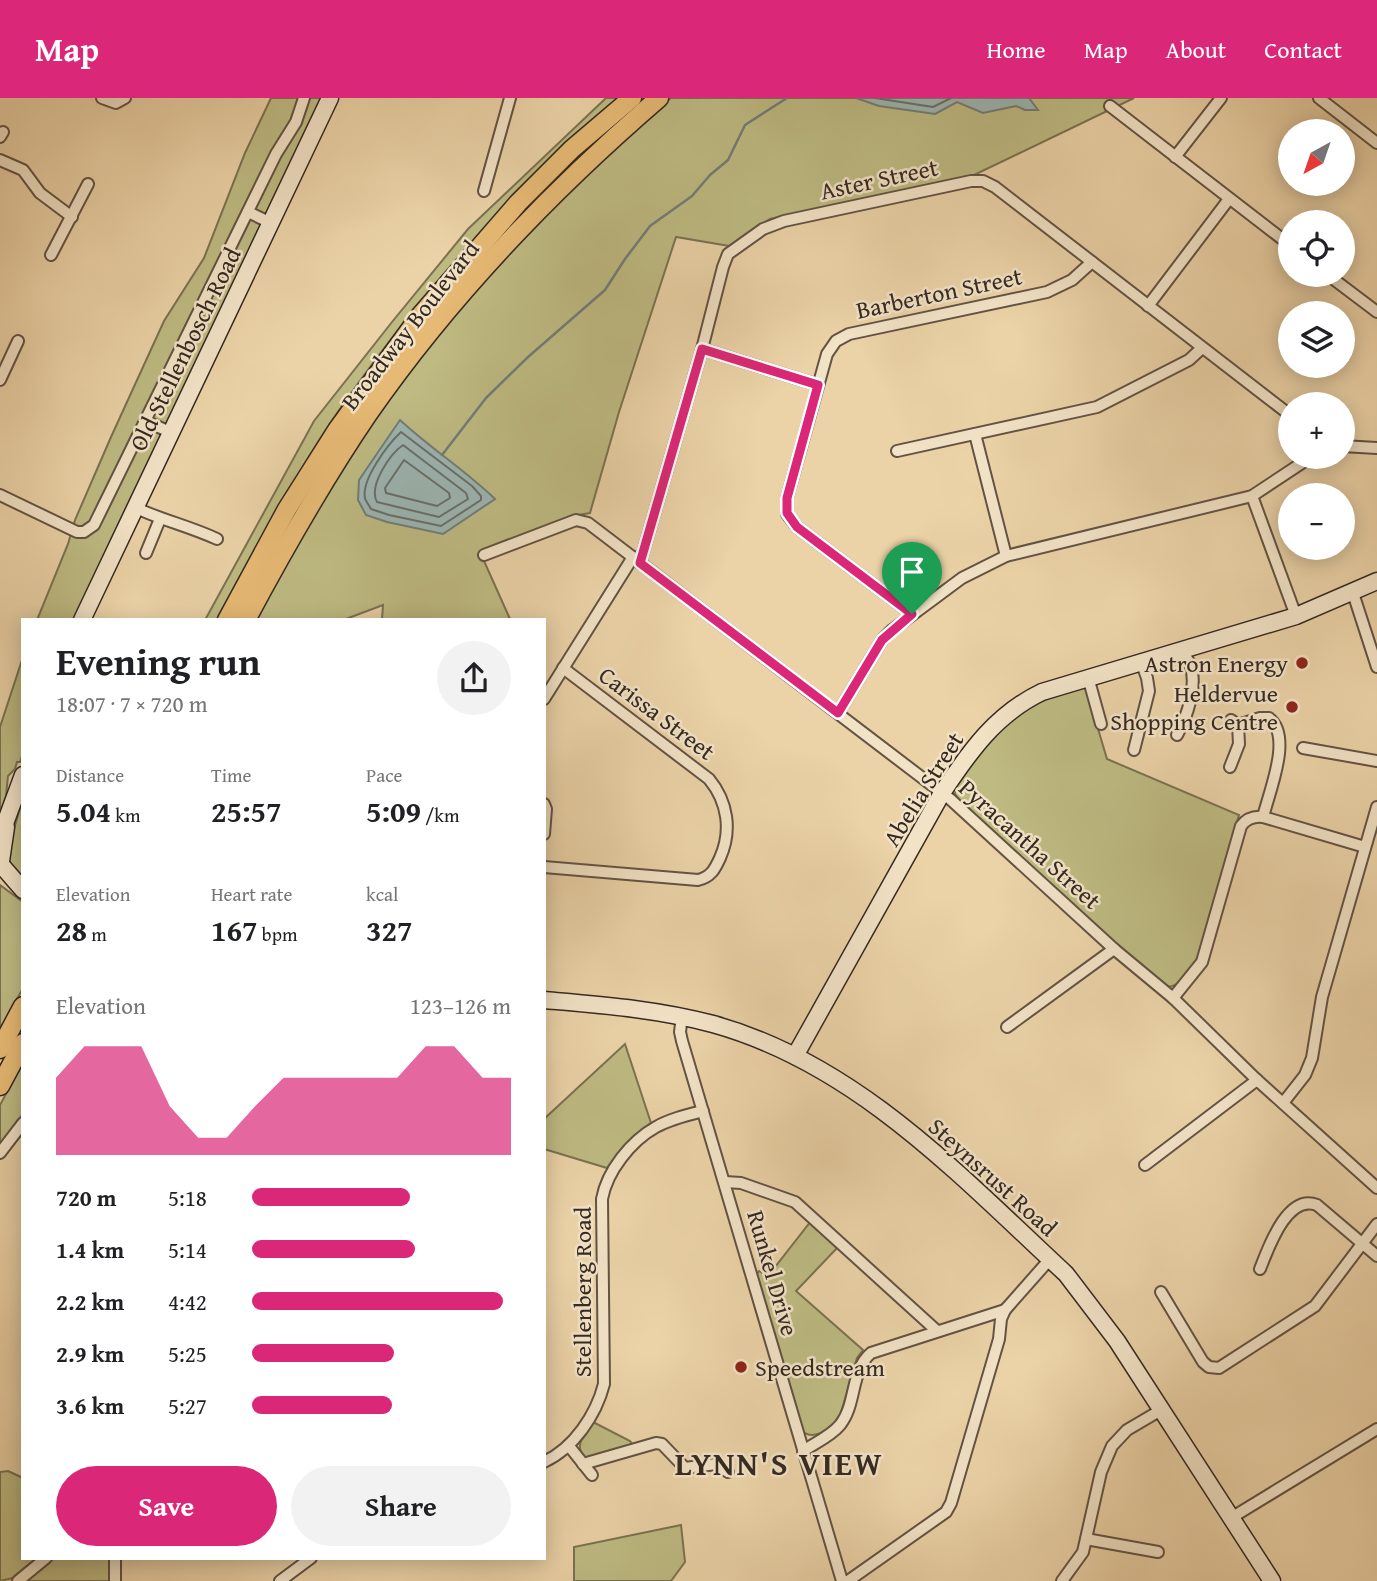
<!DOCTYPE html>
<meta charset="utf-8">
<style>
:root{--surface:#fff;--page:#f2f2f2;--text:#202124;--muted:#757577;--accent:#db2777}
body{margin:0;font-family:"Gentium Book Plus",serif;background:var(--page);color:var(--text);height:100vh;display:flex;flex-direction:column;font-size:26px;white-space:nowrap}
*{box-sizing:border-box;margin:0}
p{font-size:23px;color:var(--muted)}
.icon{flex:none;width:38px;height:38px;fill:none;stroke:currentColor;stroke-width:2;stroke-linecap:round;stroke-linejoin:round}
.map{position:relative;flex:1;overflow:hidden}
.sheet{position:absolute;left:21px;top:520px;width:525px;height:942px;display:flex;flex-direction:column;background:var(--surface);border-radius:0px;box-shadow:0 4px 18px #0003}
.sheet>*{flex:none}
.needle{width:46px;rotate:220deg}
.fabs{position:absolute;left:1278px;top:21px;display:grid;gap:14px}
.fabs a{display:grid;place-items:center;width:77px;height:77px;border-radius:50%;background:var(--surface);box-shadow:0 4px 18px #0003;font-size:35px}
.pin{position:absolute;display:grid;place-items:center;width:60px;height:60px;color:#fff;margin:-72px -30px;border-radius:50% 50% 50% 0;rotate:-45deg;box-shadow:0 0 7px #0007}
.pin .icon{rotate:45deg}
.round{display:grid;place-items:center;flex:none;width:74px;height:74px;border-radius:37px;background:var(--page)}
.head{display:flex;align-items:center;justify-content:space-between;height:119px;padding:0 35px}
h1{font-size:38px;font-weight:700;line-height:52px}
.stats{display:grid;grid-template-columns:repeat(3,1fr);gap:10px;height:119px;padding:7px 35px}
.stats div{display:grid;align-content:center}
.stats b{font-size:30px;font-weight:700}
.stats small{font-size:19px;font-weight:400}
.stats p{font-size:19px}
.chart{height:196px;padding:14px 35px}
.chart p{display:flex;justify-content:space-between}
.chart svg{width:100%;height:126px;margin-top:7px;fill:var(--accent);opacity:.7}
.button{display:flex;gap:14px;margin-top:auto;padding:14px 35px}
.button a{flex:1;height:80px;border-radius:42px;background:var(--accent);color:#fff;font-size:28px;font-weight:700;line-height:80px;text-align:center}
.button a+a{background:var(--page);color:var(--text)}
ul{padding:0 35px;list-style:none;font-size:23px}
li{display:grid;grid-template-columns:112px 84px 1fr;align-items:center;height:52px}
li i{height:18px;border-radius:9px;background:var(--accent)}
header{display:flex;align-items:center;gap:42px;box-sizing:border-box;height:98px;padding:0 35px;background:var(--accent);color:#fff}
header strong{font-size:33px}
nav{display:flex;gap:38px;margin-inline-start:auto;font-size:24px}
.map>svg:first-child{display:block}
.green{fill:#beba82;stroke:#797252;stroke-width:2}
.water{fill:#9cb5b2;stroke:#727d78;stroke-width:2}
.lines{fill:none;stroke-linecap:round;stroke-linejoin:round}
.shore{stroke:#686f6a;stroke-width:2}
.stream{stroke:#727d78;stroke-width:2.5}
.street-casing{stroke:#625343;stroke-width:14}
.secondary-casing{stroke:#342922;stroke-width:19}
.primary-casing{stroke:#342922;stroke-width:21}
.street{stroke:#f2e2c6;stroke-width:10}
.secondary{stroke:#f2e2c6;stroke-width:16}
.primary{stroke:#e6b974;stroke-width:18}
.route-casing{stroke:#fff;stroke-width:14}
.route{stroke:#db2777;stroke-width:9}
.poi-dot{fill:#8f2418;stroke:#f2e2c6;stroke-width:2.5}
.labels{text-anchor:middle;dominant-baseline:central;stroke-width:5;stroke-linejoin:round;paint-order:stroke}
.street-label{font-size:24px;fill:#342922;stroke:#f2e2c6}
.poi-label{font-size:24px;fill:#342922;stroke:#f2e2c6;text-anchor:end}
.district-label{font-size:32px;font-weight:bold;letter-spacing:2px;fill:#342922;stroke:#f2e2c6}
</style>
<header>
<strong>Map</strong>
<nav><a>Home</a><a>Map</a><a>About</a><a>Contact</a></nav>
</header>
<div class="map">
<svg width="1377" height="1483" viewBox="0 0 1377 1483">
<rect width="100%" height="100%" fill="#ebd2a7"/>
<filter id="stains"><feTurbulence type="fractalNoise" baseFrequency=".00286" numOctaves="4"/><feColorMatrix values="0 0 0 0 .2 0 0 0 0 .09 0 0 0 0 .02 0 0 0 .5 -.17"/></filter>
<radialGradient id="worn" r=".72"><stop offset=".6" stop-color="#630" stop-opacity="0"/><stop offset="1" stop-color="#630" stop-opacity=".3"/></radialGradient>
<!-- green -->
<g class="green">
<polygon points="271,0 323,0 77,521 37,522 68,446 75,422 111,339 164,223 204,160 245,55"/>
<path d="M606,0H618C507,98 408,209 325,333C286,394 252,458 217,521L205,522L314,323L392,224L468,131Z"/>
<path d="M671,0H1134L974,77L770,121L729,148L676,139L619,314L590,415L578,417L480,454L510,521H382L383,507L346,521L256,522C309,423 366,326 436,238C505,151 586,72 671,0Z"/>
<polygon points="23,559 23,655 20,664 17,664 15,671 8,678 6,698 0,716 0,629"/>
<path d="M1085,587L1107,661L1239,717L1199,858C1193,871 1178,893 1163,888L959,702L955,696L956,688L990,639L1034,606Z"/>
<polygon points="23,700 23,780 11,772 6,758"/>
<polygon points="0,787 23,804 23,890 0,933"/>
<polygon points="625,946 651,1025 640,1033 607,1070 544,1051 544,1021"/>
<polygon points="23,964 23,1016 0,1047 0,1007"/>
<path d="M811,1123L839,1148L796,1193L863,1252L857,1260L840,1318C831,1330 815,1344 802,1333L757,1176L759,1173L768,1178Z"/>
<path d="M593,1324L630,1343L634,1348L586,1360C572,1349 585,1336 593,1324Z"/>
<polygon points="8,1373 23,1380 23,1460 39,1460 13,1480 0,1483 0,1374"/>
<polygon points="681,1427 685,1464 671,1483 574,1483 574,1449"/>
<polygon points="54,1460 111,1460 112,1483 27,1483"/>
</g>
<!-- water -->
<g class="water">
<polygon points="856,0 1029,0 1038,12 1025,12 1016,8 983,15 957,4 935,16 879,8"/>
<path d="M400,322C430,350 465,372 495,401L443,436L387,424L366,417L358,402L359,382Z"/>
</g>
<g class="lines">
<!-- shore -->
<g class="shore">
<polyline points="875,0 933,9 951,0"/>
<path d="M401,334L472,388L481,398V402L441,428L389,417L371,411C370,409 365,402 365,400C361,382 388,346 401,334Z"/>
<path d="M403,347L466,395L468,401L439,419L377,404C368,388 390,356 403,347Z"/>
<polygon points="404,362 449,395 450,400 437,408 386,395 385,390"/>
</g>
<!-- stream -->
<polyline class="stream" points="442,357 486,300 528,259 605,192 625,161 650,128 692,98 710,77 728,62 745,27 787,0"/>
<!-- street casing -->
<g class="street-casing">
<g id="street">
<polyline points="102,0 116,5 125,0"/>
<polyline points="1319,0 1377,45"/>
<polyline points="1110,8 1290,147"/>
<polyline points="0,39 3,34"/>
<polyline points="1175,59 1221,0"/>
<polyline points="0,62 23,72 40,95 72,119"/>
<polyline points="484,93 510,0"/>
<polyline points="248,114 271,125"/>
<polyline points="51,157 88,86"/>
<polyline points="1328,177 1377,214"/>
<polyline points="1148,208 1229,101"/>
<polyline points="702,251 818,287"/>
<polyline points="0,282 18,243"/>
<polyline points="145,323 170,334"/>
<polyline points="975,336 1006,458"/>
<polyline points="1342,348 1377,350"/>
<polyline points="897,353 1097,309 1189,262 1202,250"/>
<polyline points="0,397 77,434 84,434 94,427 276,56 296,24 304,0"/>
<polyline points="1252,398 1296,518"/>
<path d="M134,409C161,422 189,428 217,441"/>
<polyline points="146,455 160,421"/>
<polyline points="484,457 576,422 588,425 950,701 1114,851 1173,900 1257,982 1377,1090"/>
<polyline points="640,465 702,251 723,169 728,156 763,131 784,123 971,83 983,83 995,89 1290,317"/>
<polyline points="1353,495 1377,569"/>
<polyline points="912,516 797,429 787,416 787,400 827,256 836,243 849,236 1047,194 1072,182 1092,164"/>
<polyline points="1088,579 1101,626"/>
<polyline points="544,601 633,459"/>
<polyline points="838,615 882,542 892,532 962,480 1006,458 1252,398 1311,359"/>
<path d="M1231,622L1238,627L1260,620H1269C1293,638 1269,694 1263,719"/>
<path d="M1177,637C1187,619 1198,587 1190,566C1188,562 1184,556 1181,552"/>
<polyline points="1303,650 1377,663"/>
<polyline points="1134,652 1149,593 1147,580 1141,563"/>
<polyline points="1230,669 1239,646 1238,627"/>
<polyline points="544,706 546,711 544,736"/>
<path d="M544,769L698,782C711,779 715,771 720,760C732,733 728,704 709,681L563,570"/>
<path d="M1173,900L1202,864L1241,728C1247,720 1254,718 1263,719L1365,749"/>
<polyline points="682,918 680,934 682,943 842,1483"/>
<polyline points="1007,929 1114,851"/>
<polyline points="1283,1005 1305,977 1312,960 1322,899 1377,709"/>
<polyline points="0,1055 23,1025"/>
<polyline points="1145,1067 1257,982"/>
<polyline points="725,1084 741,1085 795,1104 937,1233"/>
<path d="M1260,1171C1268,1151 1287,1095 1317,1107L1377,1158"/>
<polyline points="1161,1194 1203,1264 1209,1269 1219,1270 1315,1208 1377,1126"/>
<polyline points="569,1348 592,1377"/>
<path d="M803,1353C815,1345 831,1338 840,1327C857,1306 850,1273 871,1255L1005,1212"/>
<path d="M544,1364C574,1350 596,1317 604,1286L602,1101C607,1073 631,1043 656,1029C670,1021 687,1017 703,1013"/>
<polyline points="583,1366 656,1345 662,1346 685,1370 716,1366 728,1374"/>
<polyline points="1231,1420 1377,1331"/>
<polyline points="1086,1441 1158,1454"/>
<polyline points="115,1460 115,1483"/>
<polyline points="18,1483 46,1460"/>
<polyline points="280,1483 311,1460"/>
<polyline points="848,1483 946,1414 951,1405 999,1241 1001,1221 1005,1212 1050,1161"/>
<polyline points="1062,1483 1083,1454 1101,1374 1112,1348 1127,1332 1161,1312"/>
</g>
</g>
<!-- secondary casing -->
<g class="secondary-casing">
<g id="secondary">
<polyline points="82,522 330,0"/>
<polyline points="0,739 23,677"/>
<polyline points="1,763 6,729"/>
<polyline points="3,769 23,792"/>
<path d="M544,902C601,907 657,911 713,926C857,966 960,1078 1066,1176L1117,1243L1272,1483"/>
<path d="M795,958L942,695C970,653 996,616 1042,594L1296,518L1377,483"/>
</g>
</g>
<!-- primary casing -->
<g class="primary-casing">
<g id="primary">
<polyline points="227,522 287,411 337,332 420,218 518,105 572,51 632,0"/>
<path d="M246,522C284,451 323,382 368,316C450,198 550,94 659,0"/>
<polyline points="0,951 23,908"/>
<polyline points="0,988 23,945"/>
</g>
</g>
<!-- street -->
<use href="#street" class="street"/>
<!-- secondary -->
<use href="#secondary" class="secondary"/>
<!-- primary -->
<use href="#primary" class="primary"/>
</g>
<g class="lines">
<!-- route casing -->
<g class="route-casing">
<polygon id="route" points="702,251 818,287 787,400 787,415 797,429 912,516 882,542 838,615 640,465"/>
</g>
<!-- route -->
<use href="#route" class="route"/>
</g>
<!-- markers -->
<g class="poi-dot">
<circle cx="1302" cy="565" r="7"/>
<circle cx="1292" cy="609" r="7"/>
<circle cx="741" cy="1269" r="7"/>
</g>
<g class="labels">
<!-- street labels -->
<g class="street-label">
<text transform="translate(879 81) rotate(-12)">Aster Street</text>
<text transform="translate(939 195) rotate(-12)">Barberton Street</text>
<text transform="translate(410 227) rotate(-52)">Broadway Boulevard</text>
<text transform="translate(185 251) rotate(-64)">Old Stellenbosch Road</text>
<text transform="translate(657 615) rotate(37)">Carissa Street</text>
<text transform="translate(923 691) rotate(-58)">Abelia Street</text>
<text transform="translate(1030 746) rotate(42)">Pyracantha Street</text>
<text transform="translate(993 1079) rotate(42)">Steynsrust Road</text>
<text transform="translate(773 1175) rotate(74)">Runkel Drive</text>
<text transform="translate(582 1194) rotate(-90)">Stellenberg Road</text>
</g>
<!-- poi labels -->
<g class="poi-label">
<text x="1288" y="565">Astron Energy</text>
<text x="1278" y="595">Heldervue<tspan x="1278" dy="28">Shopping Centre</tspan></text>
<text x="755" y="1269" text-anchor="start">Speedstream</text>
</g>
<!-- district labels -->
<g class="district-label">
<text x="779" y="1365">LYNN'S VIEW</text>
</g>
</g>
<rect width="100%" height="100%" filter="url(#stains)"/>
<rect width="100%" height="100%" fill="url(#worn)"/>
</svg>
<div class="fabs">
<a><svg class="needle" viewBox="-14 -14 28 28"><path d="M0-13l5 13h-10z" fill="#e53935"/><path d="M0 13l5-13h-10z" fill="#757577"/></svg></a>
<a><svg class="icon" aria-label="locate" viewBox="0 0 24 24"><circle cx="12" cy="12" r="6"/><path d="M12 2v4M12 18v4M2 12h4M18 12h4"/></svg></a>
<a><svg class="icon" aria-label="layers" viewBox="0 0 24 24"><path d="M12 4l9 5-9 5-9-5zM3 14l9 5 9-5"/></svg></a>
<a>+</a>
<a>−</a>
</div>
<div class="pin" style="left:912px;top:516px;background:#1e9e55"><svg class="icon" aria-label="arrive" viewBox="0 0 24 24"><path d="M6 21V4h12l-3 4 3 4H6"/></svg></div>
<section class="sheet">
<div class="head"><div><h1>Evening run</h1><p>18:07 · 7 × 720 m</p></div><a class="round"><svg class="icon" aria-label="share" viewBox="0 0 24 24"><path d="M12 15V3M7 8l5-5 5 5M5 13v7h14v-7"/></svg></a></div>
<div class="stats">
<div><p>Distance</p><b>5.04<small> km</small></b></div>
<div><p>Time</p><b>25:57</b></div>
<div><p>Pace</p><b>5:09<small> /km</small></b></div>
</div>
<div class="stats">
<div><p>Elevation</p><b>28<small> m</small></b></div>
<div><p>Heart rate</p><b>167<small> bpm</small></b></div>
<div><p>kcal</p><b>327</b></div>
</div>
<div class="chart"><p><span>Elevation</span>123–126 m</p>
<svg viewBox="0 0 160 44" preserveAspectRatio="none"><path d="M0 44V17L10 6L20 6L30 6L40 27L50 38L60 38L70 27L80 17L90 17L100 17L110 17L120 17L130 6L140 6L150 17L160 17V44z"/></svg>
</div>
<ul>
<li><b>720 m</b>5:18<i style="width:61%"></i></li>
<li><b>1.4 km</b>5:14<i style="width:63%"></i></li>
<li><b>2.2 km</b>4:42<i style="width:97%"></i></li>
<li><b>2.9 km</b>5:25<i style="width:55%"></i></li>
<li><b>3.6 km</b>5:27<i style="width:54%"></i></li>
</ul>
<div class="button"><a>Save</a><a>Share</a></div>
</section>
</div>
